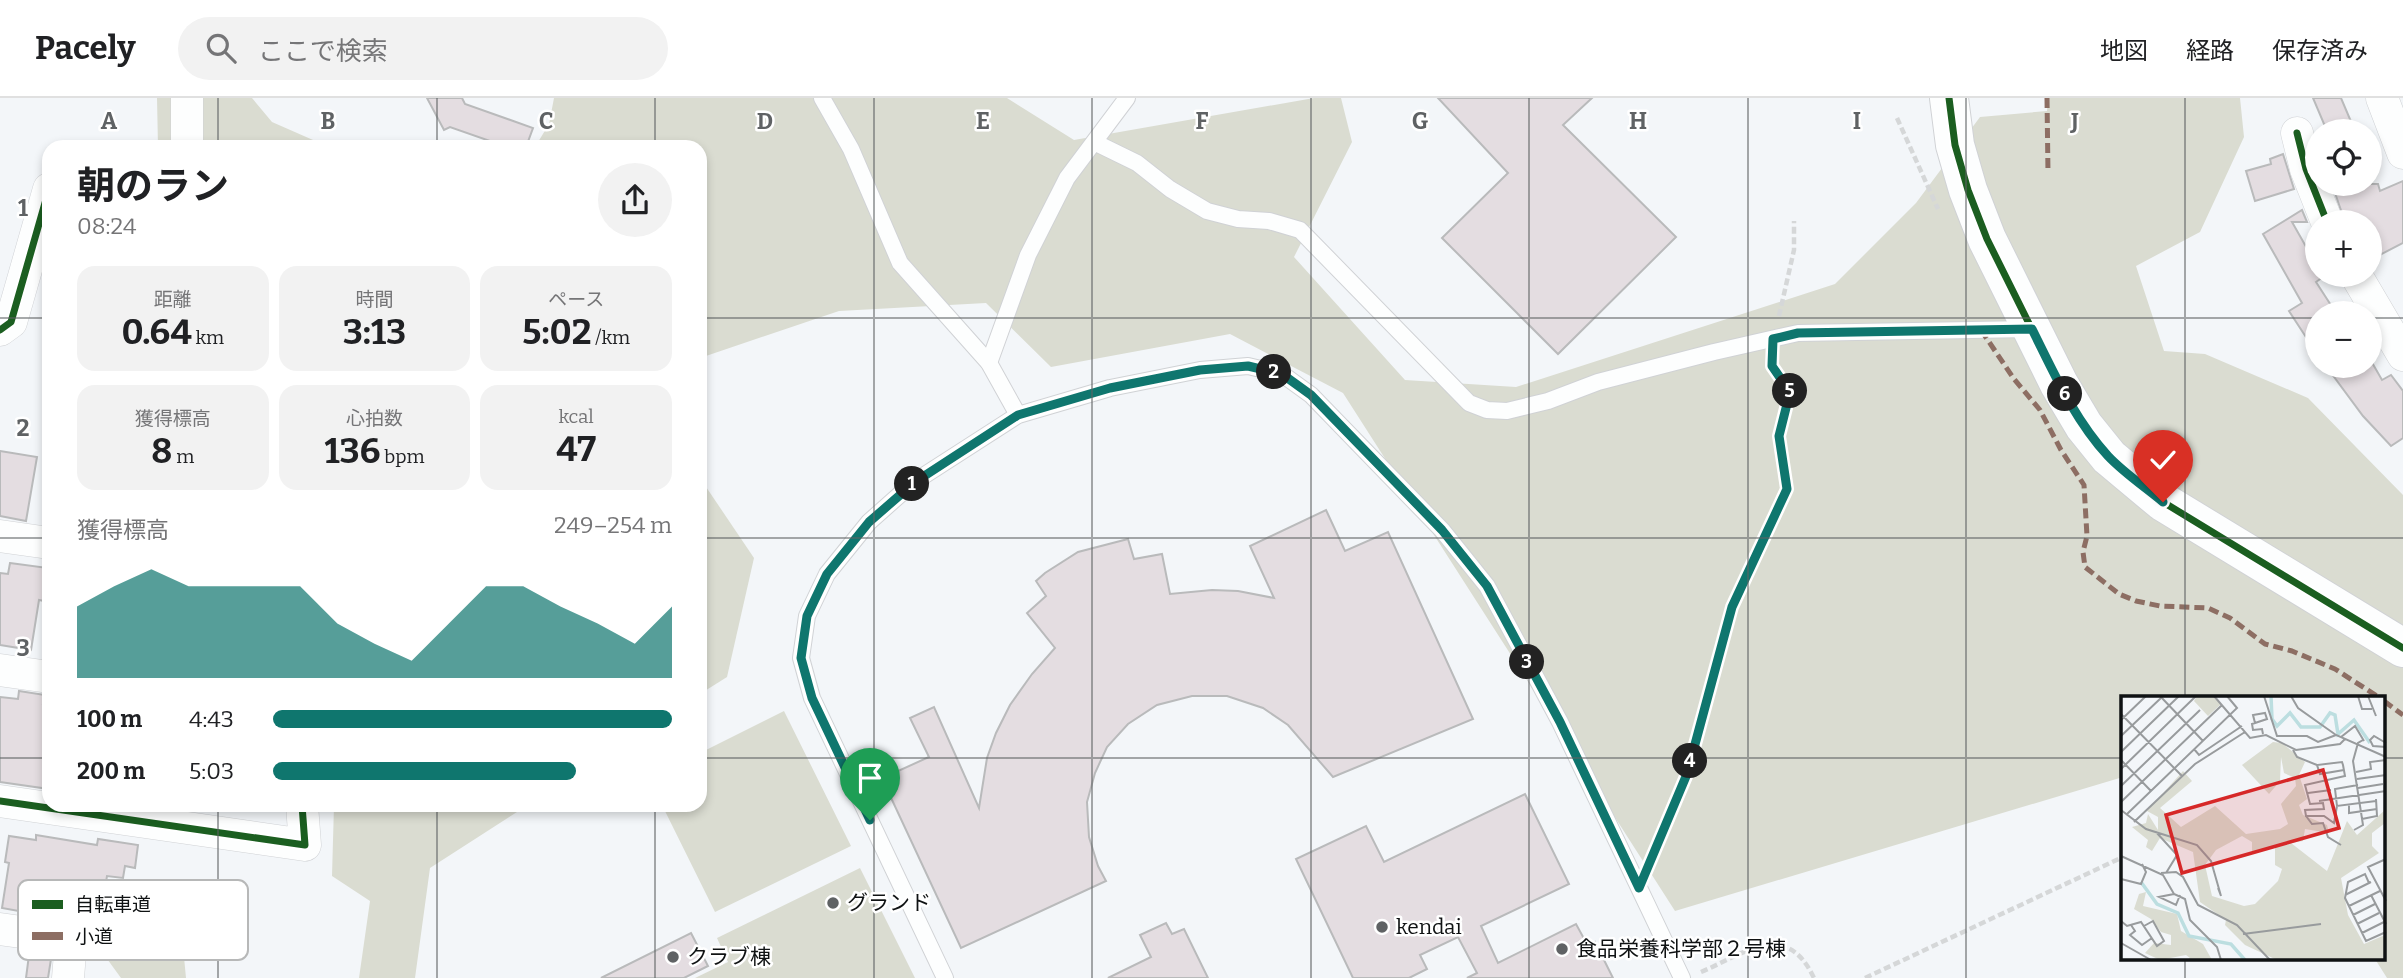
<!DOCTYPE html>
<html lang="ja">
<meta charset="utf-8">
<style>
:root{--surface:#fff;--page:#f2f2f2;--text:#202124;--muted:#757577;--line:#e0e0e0;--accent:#0f766e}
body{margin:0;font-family:Bitter,"Noto Sans JP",serif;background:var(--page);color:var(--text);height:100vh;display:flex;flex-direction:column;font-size:26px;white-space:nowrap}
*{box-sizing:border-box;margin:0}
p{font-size:23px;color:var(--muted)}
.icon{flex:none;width:38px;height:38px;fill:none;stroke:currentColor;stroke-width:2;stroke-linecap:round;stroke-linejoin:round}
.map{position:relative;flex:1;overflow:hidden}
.drawer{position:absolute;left:42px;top:42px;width:665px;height:672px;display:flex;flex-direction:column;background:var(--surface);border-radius:21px;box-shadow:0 4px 10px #0003}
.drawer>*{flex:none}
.fabs{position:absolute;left:2305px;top:21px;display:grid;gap:14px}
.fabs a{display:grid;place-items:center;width:77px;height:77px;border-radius:50%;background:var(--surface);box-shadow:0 4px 10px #0003;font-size:35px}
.pin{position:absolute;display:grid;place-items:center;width:60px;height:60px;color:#fff;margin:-72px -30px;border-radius:50% 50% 50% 0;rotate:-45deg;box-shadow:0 0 7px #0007}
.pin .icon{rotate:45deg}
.km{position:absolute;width:35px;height:35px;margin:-18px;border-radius:50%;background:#222;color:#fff;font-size:19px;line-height:35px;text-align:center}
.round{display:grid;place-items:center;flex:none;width:74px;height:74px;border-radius:37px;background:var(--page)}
.headline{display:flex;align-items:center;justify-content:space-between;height:119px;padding:0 35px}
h1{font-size:38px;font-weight:700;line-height:52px}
.metrics{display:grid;grid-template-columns:repeat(3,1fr);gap:10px;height:119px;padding:7px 35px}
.metrics div{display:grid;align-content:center;border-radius:18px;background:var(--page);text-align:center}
.metrics b{font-size:35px;font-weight:700}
.metrics small{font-size:19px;font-weight:400}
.metrics p{font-size:19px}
.chart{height:196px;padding:14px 35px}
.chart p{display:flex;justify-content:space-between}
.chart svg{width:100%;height:126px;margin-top:7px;fill:var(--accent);opacity:.7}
ul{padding:0 35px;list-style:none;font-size:23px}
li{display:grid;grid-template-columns:112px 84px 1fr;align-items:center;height:52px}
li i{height:18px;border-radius:9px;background:var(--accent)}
header{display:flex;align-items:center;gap:42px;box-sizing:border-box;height:98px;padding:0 35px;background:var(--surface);border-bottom:2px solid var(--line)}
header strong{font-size:33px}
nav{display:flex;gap:38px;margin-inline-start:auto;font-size:24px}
.search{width:490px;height:63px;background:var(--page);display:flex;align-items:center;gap:18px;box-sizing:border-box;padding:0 24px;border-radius:38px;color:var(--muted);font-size:26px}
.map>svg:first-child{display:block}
.green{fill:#dadcd1}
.building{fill:#e4dde1;stroke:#b9babb;stroke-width:2}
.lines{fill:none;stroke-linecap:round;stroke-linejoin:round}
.service-casing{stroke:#d0d2d5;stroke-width:18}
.minor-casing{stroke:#d0d2d5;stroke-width:33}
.tertiary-casing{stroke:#d0d2d5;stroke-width:40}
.path{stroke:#d5d7d8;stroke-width:4.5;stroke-dasharray:7 3.5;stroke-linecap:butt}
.service{stroke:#fdfefe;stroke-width:16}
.minor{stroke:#fdfefe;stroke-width:32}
.tertiary{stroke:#fdfefe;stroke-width:38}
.quiet{stroke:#8d6e63;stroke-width:5;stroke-dasharray:10 5;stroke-linecap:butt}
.cycleway-casing{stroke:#fff;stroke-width:11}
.cycleway{stroke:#1b5e20;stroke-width:7}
.route-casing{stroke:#fff;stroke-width:14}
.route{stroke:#0f766e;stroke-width:9}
.grid{fill:none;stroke:#5f6264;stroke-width:2;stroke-opacity:0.55}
.poi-dot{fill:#5f6264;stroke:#fff;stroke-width:2.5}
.labels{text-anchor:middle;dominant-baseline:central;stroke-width:5;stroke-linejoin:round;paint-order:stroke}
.poi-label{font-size:21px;fill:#0f1213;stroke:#fff;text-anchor:start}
.inset-river{fill:none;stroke:#bcdee0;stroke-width:3.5}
.inset-road{fill:none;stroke:#989b9d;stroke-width:2}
.view{fill:#d62828;fill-opacity:0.15;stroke:#d62828;stroke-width:3.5}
.inset-edge{fill:none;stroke:#0f1213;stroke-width:3.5}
.key{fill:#fff;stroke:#b7b8b8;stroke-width:2}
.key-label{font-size:19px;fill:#0f1213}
.grid-label{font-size:23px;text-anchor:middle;font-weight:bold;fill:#5f6264;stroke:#fff;stroke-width:5;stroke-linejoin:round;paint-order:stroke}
</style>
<header>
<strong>Pacely</strong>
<div class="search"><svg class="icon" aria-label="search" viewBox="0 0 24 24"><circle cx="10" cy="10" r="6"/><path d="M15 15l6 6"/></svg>ここで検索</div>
<nav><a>地図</a><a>経路</a><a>保存済み</a></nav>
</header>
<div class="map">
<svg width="2403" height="880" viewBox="0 0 2403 880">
<rect width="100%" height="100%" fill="#f3f6f9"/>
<!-- green -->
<g class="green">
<polygon points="157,0 252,0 272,24 329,49 158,49"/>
<polygon points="554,0 1007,0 1074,42 1314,0 1341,0 1352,44 1294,159 1405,282 1516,289 1835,186 1916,105 1980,19 2047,13 2048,0 2240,0 2244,39 2200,134 2136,168 2164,253 2205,256 2308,300 2403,397 2403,880 2387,880 2375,861 2384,861 2384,600 2123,600 2123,679 1675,813 1343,295 1230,236 1051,269 986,205 839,213 703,259 700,277 700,49 535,49 549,26"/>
<polygon points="700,380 754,460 727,579 700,596"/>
<polygon points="784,613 851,748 715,814 662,707 700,707 700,655"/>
<polygon points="334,707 528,707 430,770 415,880 359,880 370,803 332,778"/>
<polygon points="860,770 915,880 695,880 728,864 717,840"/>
<polygon points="178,796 186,880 121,880 105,858 137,829 145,801"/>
</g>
<!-- building -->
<g class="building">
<polygon points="427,0 462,0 465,6 533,30 526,49 507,49 450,29 444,32"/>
<polygon points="1438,0 1592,0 1563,27 1676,139 1558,256 1442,140 1508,75"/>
<polygon points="2313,0 2341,0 2355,33 2327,33"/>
<polygon points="2283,56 2294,91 2255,103 2246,73 2271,66 2270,61"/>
<polygon points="2403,83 2403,145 2370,162 2370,124 2345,124 2334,92 2345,86 2378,86 2380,93"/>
<polygon points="2302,112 2307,124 2292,124 2317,168 2317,177 2322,177 2323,179 2316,184 2336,215 2317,215 2317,256 2289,213 2302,205 2263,136"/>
<polygon points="2370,261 2382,282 2391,277 2403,293 2403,340 2391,348 2363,318 2326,268 2370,268"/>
<polygon points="0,353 37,359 26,423 0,418"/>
<polygon points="1326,412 1345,453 1388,434 1473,621 1333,679 1288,627 1263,610 1227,598 1192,598 1157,607 1128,626 1107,649 1095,675 1087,704 1089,739 1098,768 1106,783 961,850 886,689 891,687 887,678 929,659 910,620 934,609 979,710 987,660 996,635 1010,607 1032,576 1055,550 1027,515 1046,498 1036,483 1045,475 1078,454 1128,441 1134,461 1162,456 1170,496 1212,492 1238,493 1274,500 1250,448"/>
<polygon points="10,465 48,470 44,503 39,502 31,552 0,547 0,475 8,476"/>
<polygon points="19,593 45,597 43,606 49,607 49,691 0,684 0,599 18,601"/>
<polygon points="1525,696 1569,786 1481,828 1498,865 1576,826 1588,848 1595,844 1613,880 1467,880 1477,875 1458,839 1420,857 1427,871 1409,880 1353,880 1296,761 1366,728 1384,764"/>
<polygon points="36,737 97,747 98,741 138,747 135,770 125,768 123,780 107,778 100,818 86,815 85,825 2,810 9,765 5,764 9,738 36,742"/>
<polygon points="1166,825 1172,836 1184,831 1208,880 1108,880 1151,859 1140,837"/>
<polygon points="691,835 708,868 684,880 601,880"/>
<polygon points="29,857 51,861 48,880 26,880"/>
</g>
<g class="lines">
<!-- service casing -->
<g class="service-casing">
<g id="service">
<polyline points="822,0 851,51 900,165 989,265 1018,317"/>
<polyline points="1096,45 1137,65 1170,91 1207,113 1238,121 1269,123 1300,132 1469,305 1487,312 1507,313 1548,303 1598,284 1714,254 1798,235 2030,231"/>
<polyline points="989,265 1028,157 1067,80 1127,0"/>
<polyline points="945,880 812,600 801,560 807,518 827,476 869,424 914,384 1018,317 1110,290 1200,272 1248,268 1282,276 1311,297 1442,432 1487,488 1560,624 1682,880"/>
</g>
</g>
<!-- minor casing -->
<g class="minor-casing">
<g id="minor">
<polyline points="187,0 187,49"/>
<polyline points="2382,0 2403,55"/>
<polyline points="2297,35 2306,71 2327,124"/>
<polyline points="2356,177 2403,257"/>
<polyline points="0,232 11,224 49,91"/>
<polyline points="0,438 49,445"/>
<polyline points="0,572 49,579"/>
<polyline points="0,703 305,747 302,707"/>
<polyline points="0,831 58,839 70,855 68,880"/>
</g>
</g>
<!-- tertiary casing -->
<g class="tertiary-casing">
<polyline id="tertiary" points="1949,0 1955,47 1968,92 1987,141 2059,286 2084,328 2109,359 2163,404 2403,550"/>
</g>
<!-- path -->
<g class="path">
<polyline points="1897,20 1938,111"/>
<polyline points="1779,218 1794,152 1794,123"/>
<polyline points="1649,765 1687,676 1732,509 1787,392 1779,338 1790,294 1772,268 1773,261"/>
<path d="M1701,874C1746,855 1786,821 1814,880"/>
<polyline points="1865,880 2123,759"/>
</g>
<!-- service -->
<use href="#service" class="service"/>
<!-- minor -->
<use href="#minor" class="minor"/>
<!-- tertiary -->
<use href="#tertiary" class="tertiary"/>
<!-- quiet -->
<g class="quiet">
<polyline points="2047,0 2048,75"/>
<polyline points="1981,232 2014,281 2040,312 2061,352 2084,387 2087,438 2083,454 2085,469 2119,496 2136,503 2160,508 2208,510 2230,520 2265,546 2292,553 2335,571 2380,600"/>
<polyline points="2384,603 2403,617"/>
</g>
<!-- cycleway casing -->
<g class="cycleway-casing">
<g id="cycleway">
<polyline points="1949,0 1955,47 1968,92 1987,141 2059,286 2084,328 2109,359 2163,404 2403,550"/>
<polyline points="2297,35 2306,71 2327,124"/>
<polyline points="0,232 11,224 49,91"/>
<polyline points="0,703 305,747 302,707"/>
</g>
</g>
<!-- cycleway -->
<use href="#cycleway" class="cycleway"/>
</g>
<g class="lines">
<!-- route casing -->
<g class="route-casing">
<path id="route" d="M870,722L812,600L801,560L807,518L827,476L869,424L915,384L1018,317L1110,290L1200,272L1248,268L1282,276L1311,297L1442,432L1487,488L1560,624L1639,790L1687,676L1732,509L1787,391L1779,338L1790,294L1772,268L1773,241L1798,235L2032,231C2054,275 2074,321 2108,358C2124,375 2145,389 2163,404"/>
</g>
<!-- route -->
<use href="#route" class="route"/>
</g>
<!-- grid -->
<path class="grid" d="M218,0V49M437,0V49M655,0V49M874,0V880M1092,0V880M1311,0V880M1529,0V880M1748,0V880M1966,0V880M2185,0V600M0,220H49M700,220H2317M2370,220H2403M0,440H49M700,440H2403M0,660H49M700,660H2123M2384,660H2403M218,707V880M437,707V880M655,707V880M2185,861V880"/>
<!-- markers -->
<g class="poi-dot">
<circle cx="833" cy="805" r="7"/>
<circle cx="1382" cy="829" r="7"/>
<circle cx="1562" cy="851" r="7"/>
<circle cx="673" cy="859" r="7"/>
</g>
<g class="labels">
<!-- poi labels -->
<g class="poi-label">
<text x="847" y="805">グランド</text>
<text x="1396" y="829">kendai</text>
<text x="1576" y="851">食品栄養科学部２号棟</text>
<text x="687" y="859">クラブ棟</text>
</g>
</g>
<!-- overview -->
<g transform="translate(2121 598)">
<rect width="264" height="264" fill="#f3f6f9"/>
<path d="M76,0H93L100,8L87,20L73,5ZM152,46L161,47L184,66L178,79L186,103L178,109L182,119L206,129L208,137L184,133L182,145L170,147L206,175L226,125L236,139L264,114V127L251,137V150L258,157L220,182L227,219L243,248L264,239V264H156L124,249L104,229L105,224L79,206L72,156L39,142L31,155L25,151L27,144L11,131L25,127L27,118L37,134V121L26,115L62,75L71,85L39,112L60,131L94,110L125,138L159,133L167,128L160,108L175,90L174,82L163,77L160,61L159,85L148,98L121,69ZM121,140L131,146V157L154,151V169L161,173L157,185L134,208L123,210L91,200L84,169L95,154ZM25,196L22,210L56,218L60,235L82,248L91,264H65L69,262L65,259L39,264L24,257L33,247L50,249V239L40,236L30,223L13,213L18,198Z" fill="#dadcd1" fill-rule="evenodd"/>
<path class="inset-river" d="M150,0L151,23L156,30L169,17L180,31H199L209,17L214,19L217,38L233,24L249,47M20,186L36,208L57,217L68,240L110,248L124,264"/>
<path class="inset-road" d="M39,0L82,45M93,0L129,42L145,39L175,54L219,48L224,43M143,0L156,40H186L197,46L215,39M170,0L177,12L215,39L265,61M237,0L241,13H251M247,0L255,20M0,18L61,80M0,24L25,0M134,27L132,19L144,17L146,23L131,28L132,34L141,33L142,38M0,40L41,1M220,41L234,30L243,45M265,47L253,40L249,44L252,50L265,51M73,53L78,59L121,30M172,54L176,61L196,69M0,56L58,0M0,64L30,95M0,73L75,0M235,76L250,73L249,66L265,64M236,83L265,79M237,89L214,93L216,110L255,105M0,90L79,14M237,92L262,88M187,97L210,94M198,105L265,95M0,106L101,9M228,109V117L256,113M216,110L213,127L203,120H185L184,114L203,113L202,107L189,108L184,89L224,80L222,69L221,66L196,69L199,78L223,74M0,114L25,133L76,149L90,165L100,200L97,192M5,119L116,12L106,0M185,120L191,128L202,127L207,141L220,149M241,123L256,120L255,103M13,126L74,68L124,36M233,134L242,129L232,65L237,47L242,44M35,136L56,159L45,177M0,160L42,179L53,198L64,203L69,224L96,251L100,264M265,163L247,171L265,205M40,177L55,176L62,181L77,209L116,229L149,264M0,183L20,188L25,176L21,168M248,187L244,178L227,186L224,202L245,245L265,236M53,198L38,201L55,209L59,199M224,199L250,186M250,199L265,228M228,210L259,195M232,219L254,208M0,225L6,230L20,226L36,250L43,245L32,225L23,230M236,228L258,217M10,229L14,235L9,239L21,249L31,242M241,237L263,226M122,238L200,228M0,247L30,264"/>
<path class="view" d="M202,74L218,132L61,177L45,119Z"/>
<rect width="264" height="264" class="inset-edge"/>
</g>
<!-- legend -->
<rect x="18" y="782" width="230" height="80" rx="10" class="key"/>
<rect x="32" y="802" width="31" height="9" fill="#1b5e20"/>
<rect x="32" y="834" width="31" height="8" fill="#8d6e63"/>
<g class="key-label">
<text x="75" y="813">自転車道</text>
<text x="75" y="845">小道</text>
</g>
<g class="grid-label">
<text x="109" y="31">A</text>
<text x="328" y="31">B</text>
<text x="546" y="31">C</text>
<text x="765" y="31">D</text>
<text x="983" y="31">E</text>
<text x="1202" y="31">F</text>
<text x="1420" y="31">G</text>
<text x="1638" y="31">H</text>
<text x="1857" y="31">I</text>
<text x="2075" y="31">J</text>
<text x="23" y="118">1</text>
<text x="23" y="338">2</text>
<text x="23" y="558">3</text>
</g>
</svg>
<div class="fabs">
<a><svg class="icon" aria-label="locate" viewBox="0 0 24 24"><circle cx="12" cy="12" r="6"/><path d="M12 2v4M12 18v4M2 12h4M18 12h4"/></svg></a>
<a>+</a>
<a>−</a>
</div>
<div class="pin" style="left:870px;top:722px;background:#1e9e55"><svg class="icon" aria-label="arrive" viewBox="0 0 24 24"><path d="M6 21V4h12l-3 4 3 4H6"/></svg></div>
<div class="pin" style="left:2163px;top:404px;background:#d93025"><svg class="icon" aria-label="check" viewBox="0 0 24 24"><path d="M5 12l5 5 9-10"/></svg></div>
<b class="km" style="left:912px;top:386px">1</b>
<b class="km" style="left:1274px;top:274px">2</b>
<b class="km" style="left:1527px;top:564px">3</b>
<b class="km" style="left:1690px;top:663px">4</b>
<b class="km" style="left:1790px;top:293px">5</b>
<b class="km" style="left:2065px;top:296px">6</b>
<section class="drawer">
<div class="headline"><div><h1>朝のラン</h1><p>08:24</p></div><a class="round"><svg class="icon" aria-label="share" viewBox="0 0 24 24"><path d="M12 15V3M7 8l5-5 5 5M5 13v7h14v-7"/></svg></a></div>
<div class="metrics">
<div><p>距離</p><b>0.64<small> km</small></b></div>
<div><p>時間</p><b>3:13</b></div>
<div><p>ペース</p><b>5:02<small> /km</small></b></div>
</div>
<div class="metrics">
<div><p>獲得標高</p><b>8<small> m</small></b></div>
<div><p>心拍数</p><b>136<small> bpm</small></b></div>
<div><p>kcal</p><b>47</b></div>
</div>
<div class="chart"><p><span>獲得標高</span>249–254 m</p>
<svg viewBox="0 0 160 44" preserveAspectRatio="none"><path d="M0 44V19L10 12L20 6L30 12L40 12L50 12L60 12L70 25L80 32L90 38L100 25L110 12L120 12L130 19L140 25L150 32L160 19V44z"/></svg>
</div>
<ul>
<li><b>100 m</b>4:43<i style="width:100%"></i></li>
<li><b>200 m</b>5:03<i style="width:76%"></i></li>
</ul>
</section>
</div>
